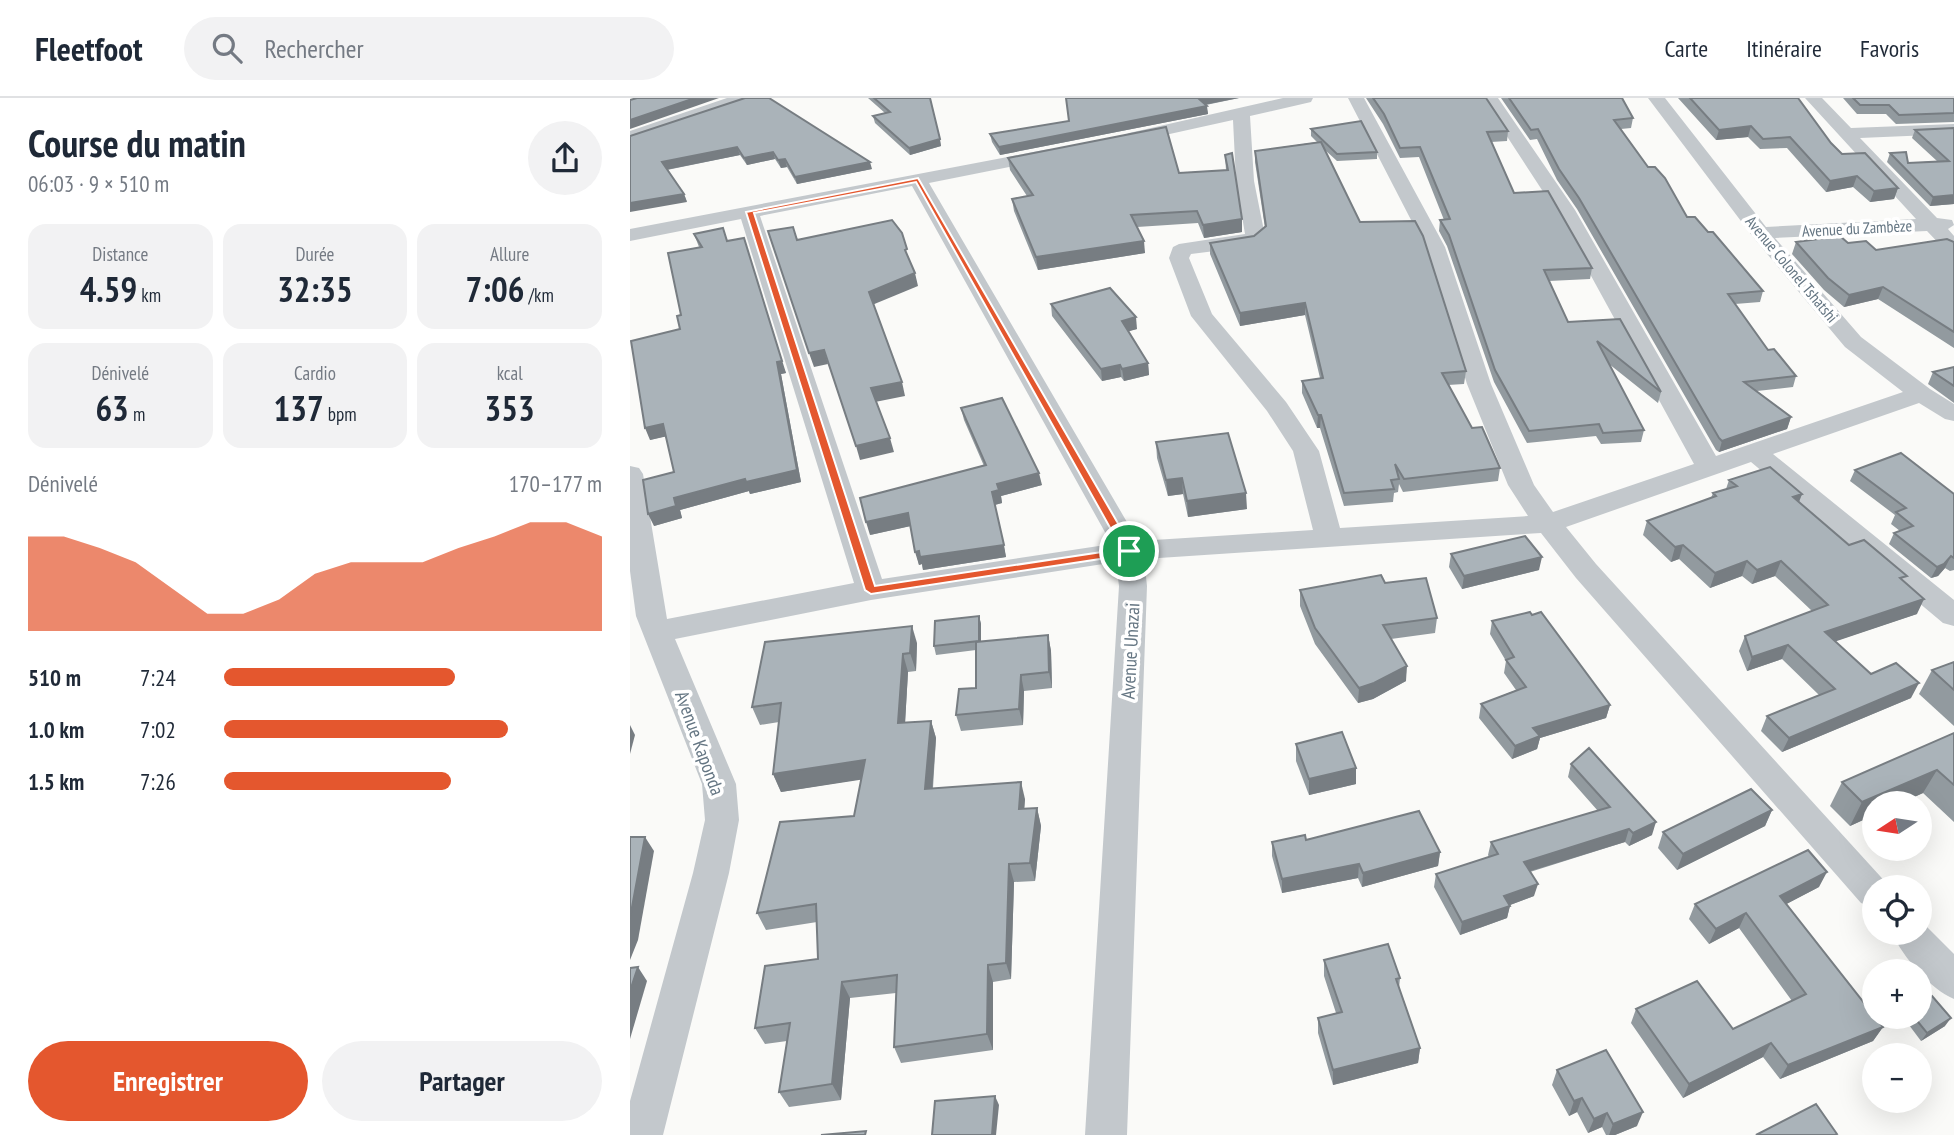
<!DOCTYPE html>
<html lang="fr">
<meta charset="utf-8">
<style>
:root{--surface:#fff;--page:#f2f2f3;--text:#1f2937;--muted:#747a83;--line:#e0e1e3;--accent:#e4572e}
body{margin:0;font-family:"PT Sans Narrow",sans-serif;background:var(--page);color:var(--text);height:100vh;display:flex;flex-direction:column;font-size:26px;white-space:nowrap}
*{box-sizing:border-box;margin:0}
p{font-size:23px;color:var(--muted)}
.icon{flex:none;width:38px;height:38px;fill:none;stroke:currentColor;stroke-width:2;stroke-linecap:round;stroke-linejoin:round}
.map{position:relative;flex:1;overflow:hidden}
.sheet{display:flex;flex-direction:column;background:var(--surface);width:630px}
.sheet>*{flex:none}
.needle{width:46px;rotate:258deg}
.fabs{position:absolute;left:1232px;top:693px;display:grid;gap:14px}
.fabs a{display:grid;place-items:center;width:70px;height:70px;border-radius:50%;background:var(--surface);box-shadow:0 7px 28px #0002;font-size:35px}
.pin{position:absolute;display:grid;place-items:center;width:60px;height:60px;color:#fff;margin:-30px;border:4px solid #fff;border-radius:50%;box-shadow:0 2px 7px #0007}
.round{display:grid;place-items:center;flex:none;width:74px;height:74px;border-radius:37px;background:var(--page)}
.head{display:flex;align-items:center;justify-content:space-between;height:119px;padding:0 28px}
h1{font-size:38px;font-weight:700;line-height:52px}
.figures{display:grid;grid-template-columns:repeat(3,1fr);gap:10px;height:119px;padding:7px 28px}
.figures div{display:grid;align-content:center;border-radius:18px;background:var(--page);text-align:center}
.figures b{font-size:35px;font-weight:700}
.figures small{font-size:19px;font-weight:400}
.figures p{font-size:19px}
.chart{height:196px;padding:14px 28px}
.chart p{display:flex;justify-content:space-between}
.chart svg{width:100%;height:126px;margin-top:7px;fill:var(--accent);opacity:.7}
.action{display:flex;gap:14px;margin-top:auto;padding:14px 28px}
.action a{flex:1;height:80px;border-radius:42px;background:var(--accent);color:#fff;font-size:28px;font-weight:700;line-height:80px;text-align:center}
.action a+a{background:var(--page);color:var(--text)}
ul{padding:0 28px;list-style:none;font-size:23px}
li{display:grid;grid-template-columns:112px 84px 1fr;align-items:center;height:52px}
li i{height:18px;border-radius:9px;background:var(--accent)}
header{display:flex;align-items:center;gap:42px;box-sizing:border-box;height:98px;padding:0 35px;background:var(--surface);border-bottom:2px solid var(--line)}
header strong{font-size:33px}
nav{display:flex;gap:38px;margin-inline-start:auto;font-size:24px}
.search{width:490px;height:63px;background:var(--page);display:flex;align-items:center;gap:18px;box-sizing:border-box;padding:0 24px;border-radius:38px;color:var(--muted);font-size:26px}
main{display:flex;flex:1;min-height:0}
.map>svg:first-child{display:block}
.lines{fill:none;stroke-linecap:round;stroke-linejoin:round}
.minor{fill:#c3c8cc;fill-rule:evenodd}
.wall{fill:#929a9f}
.shaded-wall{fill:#777d82}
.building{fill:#aab3b9;stroke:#777d82;stroke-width:2}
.route{fill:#e4572e;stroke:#fff;stroke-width:2;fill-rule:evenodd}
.labels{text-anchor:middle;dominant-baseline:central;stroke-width:7;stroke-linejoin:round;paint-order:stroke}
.far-street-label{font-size:16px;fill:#657683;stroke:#fff}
.street-label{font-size:19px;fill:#657683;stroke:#fff}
</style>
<header>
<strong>Fleetfoot</strong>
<div class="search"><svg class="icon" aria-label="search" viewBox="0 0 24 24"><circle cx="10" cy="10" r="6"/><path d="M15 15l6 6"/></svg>Rechercher</div>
<nav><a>Carte</a><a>Itinéraire</a><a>Favoris</a></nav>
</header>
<main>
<section class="sheet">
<div class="head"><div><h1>Course du matin</h1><p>06:03 · 9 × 510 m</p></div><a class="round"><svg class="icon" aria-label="share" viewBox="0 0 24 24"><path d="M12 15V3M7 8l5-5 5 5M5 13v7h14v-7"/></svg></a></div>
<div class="figures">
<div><p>Distance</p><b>4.59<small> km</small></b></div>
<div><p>Durée</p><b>32:35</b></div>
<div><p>Allure</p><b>7:06<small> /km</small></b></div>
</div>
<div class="figures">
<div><p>Dénivelé</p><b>63<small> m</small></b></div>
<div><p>Cardio</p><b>137<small> bpm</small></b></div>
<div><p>kcal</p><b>353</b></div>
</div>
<div class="chart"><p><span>Dénivelé</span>170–177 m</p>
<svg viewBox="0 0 160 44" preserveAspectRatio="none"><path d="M0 44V11L10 11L20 15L30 20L40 29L50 38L60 38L70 33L80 24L90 20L100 20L110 20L120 15L130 11L140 6L150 6L160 11V44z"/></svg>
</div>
<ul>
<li><b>510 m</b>7:24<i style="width:61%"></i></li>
<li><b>1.0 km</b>7:02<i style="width:75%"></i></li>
<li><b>1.5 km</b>7:26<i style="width:60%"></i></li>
</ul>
<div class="action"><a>Enregistrer</a><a>Partager</a></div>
</section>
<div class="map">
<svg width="1324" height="1037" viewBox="0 0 1324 1037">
<rect width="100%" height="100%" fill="#fafaf8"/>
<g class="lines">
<!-- minor -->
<g class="minor">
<polygon points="97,0 121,0 119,4 0,44 0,33"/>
<path d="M653,0H683L681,4L620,18L624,83L635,138L624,147L617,149L561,156L559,160L582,216L656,304L689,353L710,430L898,418L878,387L837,286L795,149L718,0H734L815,149L861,286L904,387L923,414L1064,366L925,112L852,0H868L945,112L1086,358L1273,294L1215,249L1123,139L1018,0H1035L1136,129L1286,121L1175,0H1192L1221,30L1324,26V36L1230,40L1307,120L1322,122L1324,127L1318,131L1324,138V156L1317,154L1297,133L1145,140L1231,239L1300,291L1324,306V323L1315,321L1289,305L1143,356L1324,502V528L1313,525L1121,364L936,429L966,466L1260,789H1244V810L1231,805L946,480L911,435L514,461L517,488L497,1037H455L489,488L486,464L241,502L45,541L106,686L109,722L99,775L33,1037H0V1003L63,775L75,722L72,686L6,518L0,473V368L9,370L13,376L37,521L224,485L111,121L0,143V131L419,51L425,52L428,56L425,60L299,85L508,443L683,432L663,353L637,313L561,218L539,160L543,149L549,146L615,136L606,83L603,22L499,45L490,40L499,35ZM282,88L476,436L482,446L252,481L130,118Z"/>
<path d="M1290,822L1324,856V901C1300,891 1273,859 1262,835H1290Z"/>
</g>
</g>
<!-- wall -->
<g class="wall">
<polygon points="115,0 242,71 167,86 157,69 151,70 145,61 117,67 110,57 37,72 54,96 57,104 0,38"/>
<polygon points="238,0 300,0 311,48 280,57 245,25 243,18 255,15"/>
<polygon points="436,0 609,0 576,7 578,16 370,57 362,44 360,36 439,23"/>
<polygon points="736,0 856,0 878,33 877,43 861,44 884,95 962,170 960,181 919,183 938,224 990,221 1031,294 1028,305 979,266 1014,332 1011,344 971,346 966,338 897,345 864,284 817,148 809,133 810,122 814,122 789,59 770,60 753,26"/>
<polygon points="871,0 992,0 1003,20 1001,30 991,31 1018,69 1057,119 1133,193 1130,204 1105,206 1138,252 1166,278 1163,289 1127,293 1161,319 1157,331 1089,354 1086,352 947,111 927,82 907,41 900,42"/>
<polygon points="1048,0 1168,0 1201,45 1212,56 1268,90 1264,101 1240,104 1223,89 1196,94 1157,50 1130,51 1118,39 1086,42"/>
<polygon points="1213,0 1324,0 1324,24 1266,26 1256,16 1227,16"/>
<polygon points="1324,30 1324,106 1300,108 1257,64 1260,55 1278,65 1307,63 1282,40 1285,32"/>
<polygon points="681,31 747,54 747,61 707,63 695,52 730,124 836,273 834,286 818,287 842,330 870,370 868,383 773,394 769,386 768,394 764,395 763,404 714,408 690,330 687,330 672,295 672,283 690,280 675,217 610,228 580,156 580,145 624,138 635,130 625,64 625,53 687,44 681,38"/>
<polygon points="595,57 612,121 612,134 574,140 568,125 507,129 515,155 408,172 384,113 382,101 397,98 380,72 378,60 549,75 596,72"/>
<polygon points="64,136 97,143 156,275 151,276 171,384 120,396 119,393 50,412 52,420 24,428 44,374 36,338 20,342 50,231 51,217 69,149"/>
<polygon points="1166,144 1218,145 1246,152 1324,144 1324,250 1248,201 1214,209 1194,192 1162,156"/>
<polygon points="421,206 507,231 498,233 518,265 519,277 494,283 491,279 472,283 422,218"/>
<polygon points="1324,269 1324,305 1298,286 1303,274"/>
<polygon points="331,310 412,387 371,398 372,405 365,407 376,459 293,472 292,466 289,467 280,428 240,437 354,368 334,322"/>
<polygon points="526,344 617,411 558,419 553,396 538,398 527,360"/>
<polygon points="1225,372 1324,396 1324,472 1320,473 1315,470 1308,478 1301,480 1259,446 1264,435 1270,433 1261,426 1265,417 1220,383"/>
<polygon points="1099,382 1172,396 1169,404 1219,447 1274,484 1287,516 1205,543 1241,576 1281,600 1152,654 1131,633 1137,618 1189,597 1152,561 1117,573 1109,553 1115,538 1182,513 1145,478 1122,486 1112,478 1080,490 1049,461 1041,464 1013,437 1017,423 1081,400 1083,395 1096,391"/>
<polygon points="821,456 909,472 832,491 819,469"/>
<polygon points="755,485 807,520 805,535 761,541 776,583 743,601 728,605 685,546 670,508 670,492"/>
<polygon points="349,518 351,526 351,544 418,537 421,553 422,590 394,593 393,627 331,633 326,617 346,590 346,552 306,557 304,548"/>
<polygon points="862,523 980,607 976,620 910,640 907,651 882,661 849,620 851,606 886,592 874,575 876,563 860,536"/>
<polygon points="287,545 286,573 278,574 275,625 301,623 306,640 303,690 395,701 394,711 407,710 411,728 405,783 384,784 381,881 363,884 363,952 271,965 264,949 266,895 220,900 211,1002 159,1009 149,994 157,943 135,946 125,930 188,861 187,824 136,832 127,815 224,718 231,681 151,694 143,676 149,624 130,627 122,609"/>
<polygon points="1324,564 1324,628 1289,596 1302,572"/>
<polygon points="1324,635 1324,724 1293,695 1271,705 1244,705 1244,717 1220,728 1200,708 1212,684"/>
<polygon points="666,646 726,686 679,697 666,663"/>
<polygon points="941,666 1022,737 999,748 995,744 900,774 904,798 880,807 877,820 830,837 804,789 806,776 859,759 858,757 861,744 968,713 938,679"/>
<polygon points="1142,712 1135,728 1047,772 1028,750 1033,734"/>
<polygon points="676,742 810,754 808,768 732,789 728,780 652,795 642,758 642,744"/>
<polygon points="1189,789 1156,806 1253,929 1243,943 1150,981 1133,959 1053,1000 1001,925 1006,911 1103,931 1162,903 1109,830 1079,846 1059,821 1065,806"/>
<polygon points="694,862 770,880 769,890 790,950 788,965 703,987 688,935 688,920 706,915 694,878"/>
<polygon points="1273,919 1290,919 1315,928 1291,943"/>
<polygon points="927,972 1007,1028 985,1037 976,1037 972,1029 958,1035 947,1014 939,1018 922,987"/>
</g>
<!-- shaded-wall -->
<g class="shaded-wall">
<polygon points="65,0 89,0 0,31 0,22"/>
<polygon points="568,0 609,0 568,8"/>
<polygon points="577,8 578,16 370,57 369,49"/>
<polygon points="1121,28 1118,39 1086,42 1089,32"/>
<polygon points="310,41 311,48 280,57 279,50"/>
<polygon points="107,49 110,57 35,72 32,64"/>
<polygon points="143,54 145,61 117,67 114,60"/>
<polygon points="155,61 157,69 151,70 148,62"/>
<polygon points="240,64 242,71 167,86 165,79"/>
<polygon points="1227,78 1223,89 1196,94 1200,83"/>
<polygon points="1268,90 1264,101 1240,104 1244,93"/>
<polygon points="54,96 57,104 0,114 0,105"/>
<polygon points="1324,97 1324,106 1300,108 1303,99"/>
<polygon points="612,121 612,134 574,140 573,127"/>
<polygon points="114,140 156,275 151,276 171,384 120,396 119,393 50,412 52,420 24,428 18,416 44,400 115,381"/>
<polygon points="514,143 515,155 408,172 406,159"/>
<polygon points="285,175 288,188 242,207 239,194"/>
<polygon points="1253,189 1248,201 1214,209 1219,197"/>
<polygon points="675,205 675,217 610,228 610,215"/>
<polygon points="506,219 507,231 493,235 492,223"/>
<polygon points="194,252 198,266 184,269 179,255"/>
<polygon points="518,265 519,277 494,283 492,271"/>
<polygon points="490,267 491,279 472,283 471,271"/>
<polygon points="272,284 275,298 245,304 241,290"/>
<polygon points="688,317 691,317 690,330 687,330"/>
<polygon points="1161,319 1157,331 1089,354 1092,343"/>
<polygon points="33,326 38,338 20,342 15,330"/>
<polygon points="260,340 264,354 230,362 226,348"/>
<polygon points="409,375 412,387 371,398 372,405 364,407 362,394 367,386"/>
<polygon points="552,380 553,396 538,398 536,382"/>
<polygon points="616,395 617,411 558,419 557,403"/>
<polygon points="1172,396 1166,411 1163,399"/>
<polygon points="278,415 281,428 240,437 236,424"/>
<polygon points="374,447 376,459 293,472 292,466 289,467 285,454"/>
<polygon points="1053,447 1049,461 1041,464 1045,449"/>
<polygon points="1321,458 1315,470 1308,478 1301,480 1307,469"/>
<polygon points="912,459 909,472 832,491 834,478"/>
<polygon points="1117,463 1112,478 1080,490 1085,475"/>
<polygon points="1151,463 1145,478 1122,486 1127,472"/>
<polygon points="1294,501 1287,516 1189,549 1195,534"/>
<polygon points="349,518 351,526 351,551 349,543"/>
<polygon points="282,528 287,545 286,573 280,555"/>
<polygon points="418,537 421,553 422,590 419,574"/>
<polygon points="1158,547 1152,561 1117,573 1122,559"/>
<polygon points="273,556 278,574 274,643 268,625"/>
<polygon points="777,568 776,583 743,601 728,605 729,590"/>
<polygon points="391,577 394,593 393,627 389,611"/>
<polygon points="1289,585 1281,600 1152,654 1159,640"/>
<polygon points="980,607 976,620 910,640 907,651 882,661 885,648 903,630"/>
<polygon points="301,623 306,640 301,708 295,691"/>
<polygon points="0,627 5,637 0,656"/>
<polygon points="235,662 242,680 151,694 143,676"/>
<polygon points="726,670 726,686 679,697 679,681"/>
<polygon points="1307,672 1293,695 1271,705 1244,705 1244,717 1220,728 1232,704"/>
<polygon points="391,684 395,701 393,728 389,711"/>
<polygon points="407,710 411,728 405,783 400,765"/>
<polygon points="1142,712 1135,728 1047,772 1053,756"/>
<polygon points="1026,724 1022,737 999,748 1003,735"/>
<polygon points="999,731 995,744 891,776 894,764"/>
<polygon points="15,739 24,753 8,842 0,862 0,820"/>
<polygon points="810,754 808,768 732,789 733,775"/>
<polygon points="379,766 384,784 381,881 376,865"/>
<polygon points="729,766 728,780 652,795 652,781"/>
<polygon points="1197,774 1189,789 1143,813 1150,798"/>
<polygon points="908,786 904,798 872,810 874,798"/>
<polygon points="880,808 877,820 830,837 832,824"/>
<polygon points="1116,815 1109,830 1079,846 1086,831"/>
<polygon points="358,867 363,884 363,952 357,936"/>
<polygon points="8,869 17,883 0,941 0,893"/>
<polygon points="212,884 220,900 211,1002 202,986"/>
<polygon points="1321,920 1315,928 1291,943 1297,935"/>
<polygon points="1253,929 1243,943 1150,981 1158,967"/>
<polygon points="1141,945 1133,959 1053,1000 1059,986"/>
<polygon points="790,950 788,965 703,987 703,972"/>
<polygon points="365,998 369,1007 366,1037 362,1037"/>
<polygon points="952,1000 947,1014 939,1018 944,1003"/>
<polygon points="1013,1014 1007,1028 985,1037 979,1037 983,1026"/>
<polygon points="977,1015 972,1029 958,1035 964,1021"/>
</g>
<!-- building -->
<g class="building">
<polygon points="7,0 65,0 0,22 0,2"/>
<polygon points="115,0 139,0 240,64 165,79 155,61 148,62 143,54 114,60 107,49 32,64 54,96 0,105 0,38"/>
<polygon points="244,0 300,0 310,41 279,50 243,18 260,14"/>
<polygon points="436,0 569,0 568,0 577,8 369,49 360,36 439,23"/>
<polygon points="743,0 856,0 878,33 857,34 884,95 918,93 962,170 914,172 938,224 990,221 1031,294 967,243 1014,332 973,335 969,326 899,333 865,272 819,137 810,122 820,121 790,49 770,50 754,16"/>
<polygon points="879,0 992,0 1003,20 984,22 1018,69 1025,69 1035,80 1057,119 1065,119 1078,134 1083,134 1133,193 1098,196 1138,252 1144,251 1166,278 1114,284 1161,319 1092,343 1089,340 949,100 929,71 908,31 901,32"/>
<polygon points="1060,0 1168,0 1201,45 1212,56 1235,55 1268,90 1244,93 1227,78 1200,83 1160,39 1133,41 1121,28 1089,32"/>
<polygon points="1223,0 1324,0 1324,15 1269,17 1259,7 1230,7"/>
<polygon points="731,23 747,54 707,56 681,31"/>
<polygon points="536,29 549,75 598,72 595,57 602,55 612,121 573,127 567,113 501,117 514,143 406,159 382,101 403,97 378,60"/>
<polygon points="1324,30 1324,97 1303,99 1260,55 1276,54 1278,65 1319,63 1285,32"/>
<polygon points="691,44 730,124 785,123 793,138 836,273 812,275 842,330 852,329 870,370 774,381 765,366 769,381 761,382 764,391 714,395 691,317 688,317 672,283 693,280 675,205 610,215 580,145 624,138 636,128 625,53"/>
<polygon points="262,122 272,135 277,151 275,152 285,175 239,194 272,284 241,290 260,340 226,348 194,252 179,255 138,133 163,129 167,142"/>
<polygon points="93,130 97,143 114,140 152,263 147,264 167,372 116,384 115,381 44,400 46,408 18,416 13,382 44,374 33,326 15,330 1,243 50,231 47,218 51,217 38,155 72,149 64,136"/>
<polygon points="1210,138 1218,145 1236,143 1246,152 1317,141 1324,144 1324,234 1253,189 1219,197 1198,180 1166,144"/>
<polygon points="480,190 506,219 492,223 518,265 492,271 490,267 471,271 421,206"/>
<polygon points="1324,269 1324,288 1303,274"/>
<polygon points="372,300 409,375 367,386 369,392 362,394 374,447 290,459 289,453 285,454 278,415 236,424 230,400 356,367 331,310"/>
<polygon points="598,335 616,395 557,403 552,380 536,382 526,344"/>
<polygon points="1271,355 1324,396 1324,460 1321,458 1314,466 1307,469 1264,435 1283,428 1266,414 1276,410 1225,372"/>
<polygon points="1140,369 1172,396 1163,399 1219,447 1234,442 1277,478 1270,480 1294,501 1195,534 1241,576 1266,565 1289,585 1159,640 1137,618 1205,591 1158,547 1122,559 1115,538 1198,507 1151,463 1127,472 1117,463 1085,475 1053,447 1045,449 1017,423 1086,398 1083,395 1107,388 1099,382"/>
<polygon points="895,438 912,459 834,478 821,456"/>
<polygon points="751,477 755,485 796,480 807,520 753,527 777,568 744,585 729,590 685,530 670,492"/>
<polygon points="900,514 902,517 911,514 980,607 903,630 910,638 885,648 851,606 896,589 876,562 884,559 862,523"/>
<polygon points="349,518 349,543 304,548 305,523"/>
<polygon points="282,528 280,555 273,556 268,625 301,623 295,691 391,684 389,711 407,710 400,765 379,766 376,865 358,867 357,936 264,949 267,877 212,884 202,986 149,994 160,925 125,930 135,868 188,861 186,806 127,815 150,724 224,718 235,662 143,676 151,605 122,609 135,544"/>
<polygon points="418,537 419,574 391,577 389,611 326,617 329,591 346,590 346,544"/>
<polygon points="1324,564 1324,592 1302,572"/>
<polygon points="712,634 726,670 679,681 666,646"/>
<polygon points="1324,635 1324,687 1307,672 1232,704 1212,684"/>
<polygon points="959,650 1026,724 1003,735 999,731 894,764 908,786 874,798 880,808 832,824 806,776 868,756 861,744 980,709 941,666"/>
<polygon points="1121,691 1142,712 1053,756 1033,734"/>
<polygon points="789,713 810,754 733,775 729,766 652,781 642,744 675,737 676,742"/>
<polygon points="0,739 15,739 0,820"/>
<polygon points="1178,752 1197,774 1150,798 1253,929 1158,967 1141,945 1059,986 1006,911 1067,883 1103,931 1176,896 1116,815 1086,831 1065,806"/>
<polygon points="758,846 770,880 766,881 790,950 703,972 688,920 712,914 694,862"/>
<polygon points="8,869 0,893 0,870"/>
<polygon points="1302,898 1321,920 1297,935 1284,919 1290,919 1290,905"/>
<polygon points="976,952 1013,1014 983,1026 977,1015 964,1021 952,1000 944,1003 927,972"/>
<polygon points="365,998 362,1037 302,1037 305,1003"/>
<polygon points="1186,1006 1207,1036 1205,1037 1126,1037"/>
<polygon points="236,1033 235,1037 191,1037"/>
</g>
<!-- route -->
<path class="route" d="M288,80L504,453L503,456L241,496L235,492L116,114ZM286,84L492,451L245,488L124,115Z"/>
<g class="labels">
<!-- far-street labels -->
<g class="far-street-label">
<text transform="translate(1227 130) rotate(-3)">Avenue du Zambèze</text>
<text transform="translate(1162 171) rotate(50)">Avenue Colonel Tshatshi</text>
</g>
<!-- street labels -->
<g class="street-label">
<text transform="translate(500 553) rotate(-87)">Avenue Unazai</text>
<text transform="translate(70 645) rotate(70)">Avenue Kaponda</text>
</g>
</g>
</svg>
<div class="fabs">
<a><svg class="needle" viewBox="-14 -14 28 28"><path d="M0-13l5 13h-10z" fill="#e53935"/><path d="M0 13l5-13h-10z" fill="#747a83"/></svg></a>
<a><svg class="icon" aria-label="locate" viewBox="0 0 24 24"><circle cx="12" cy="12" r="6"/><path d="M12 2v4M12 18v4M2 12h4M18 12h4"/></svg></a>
<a>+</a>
<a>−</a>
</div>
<div class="pin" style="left:499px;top:453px;background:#1e9e55"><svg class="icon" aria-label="arrive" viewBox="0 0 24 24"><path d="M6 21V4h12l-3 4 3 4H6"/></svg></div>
</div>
</main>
